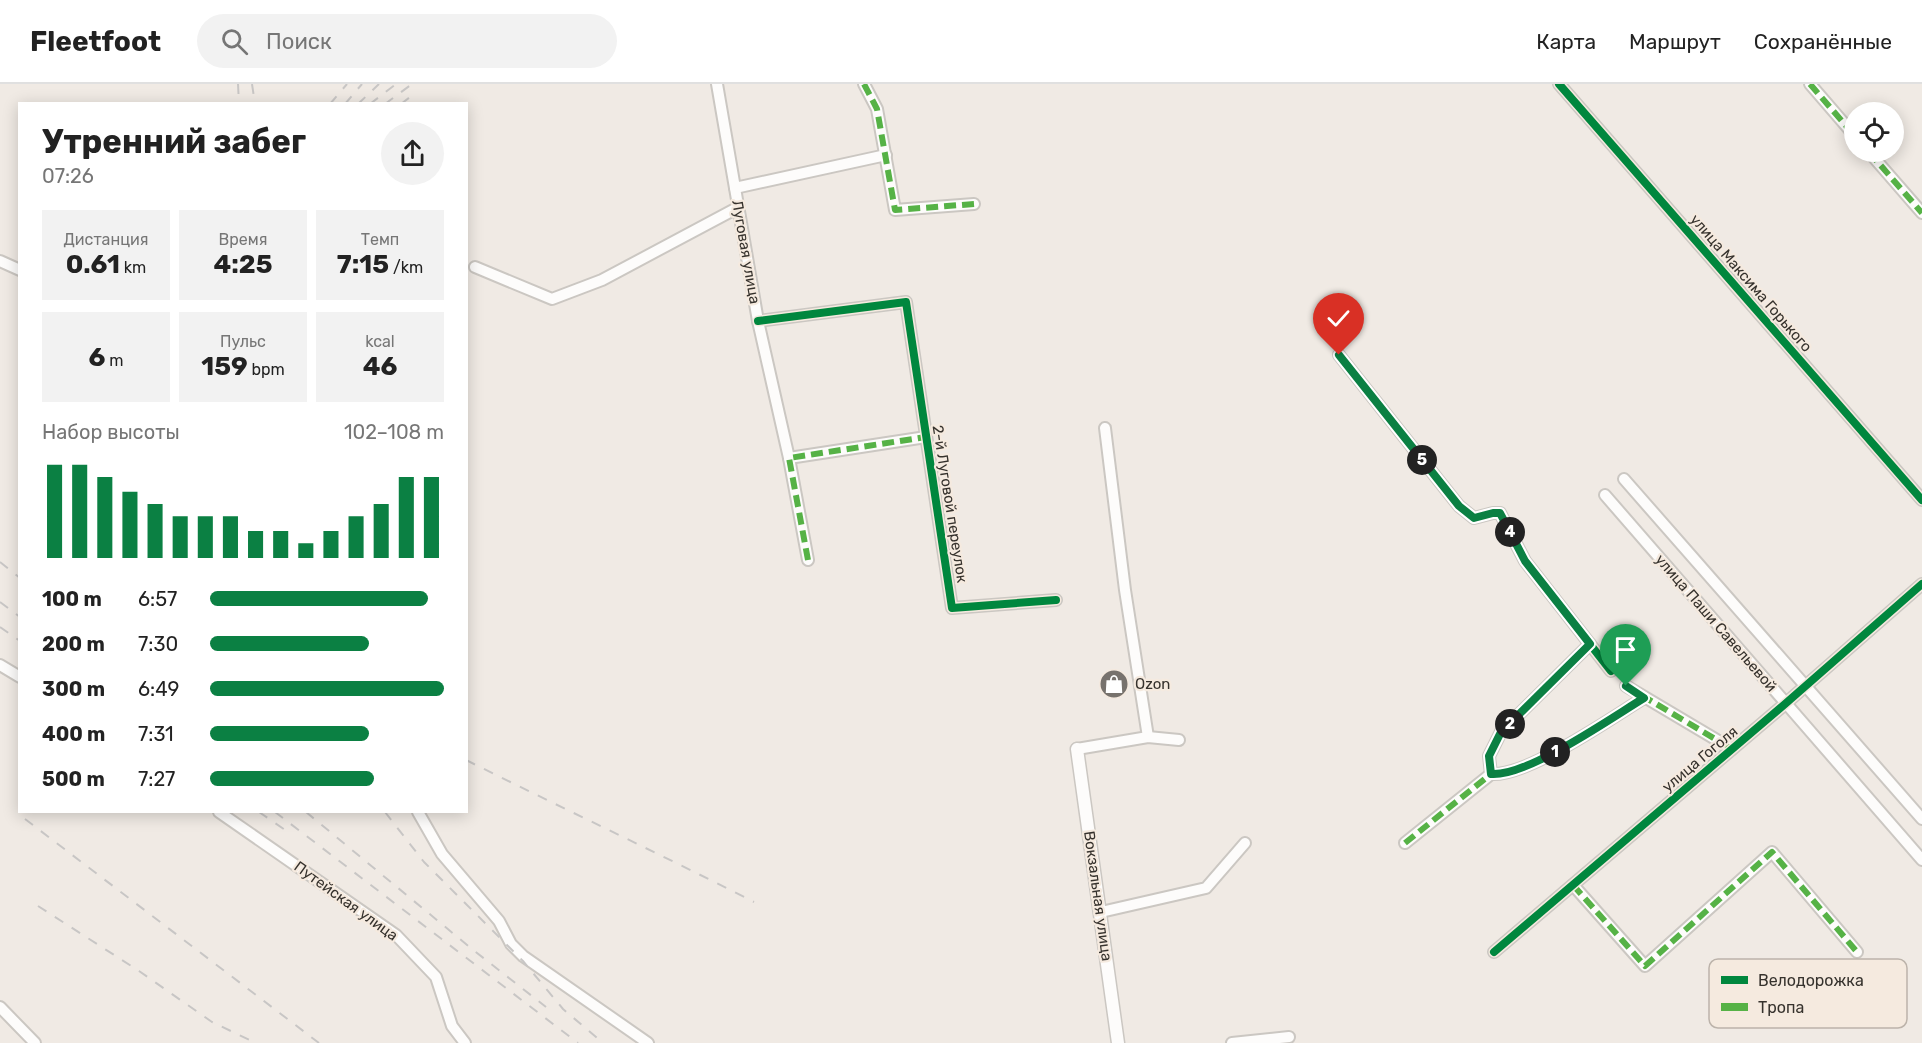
<!DOCTYPE html>
<html lang="ru">
<meta charset="utf-8">
<style>
:root{--surface:#fff;--page:#f2f2f2;--text:#222;--muted:#767676;--line:#e0e0e0;--accent:#0b8043}
body{margin:0;font-family:Rubik,sans-serif;background:var(--page);color:var(--text);height:100vh;display:flex;flex-direction:column;font-size:22px;white-space:nowrap}
*{box-sizing:border-box;margin:0}
p{font-size:20px;color:var(--muted)}
.icon{flex:none;width:33px;height:33px;fill:none;stroke:currentColor;stroke-width:2;stroke-linecap:round;stroke-linejoin:round}
.map{position:relative;flex:1;overflow:hidden}
.panel{position:absolute;left:18px;top:18px;width:450px;height:711px;display:flex;flex-direction:column;background:var(--surface);border-radius:0px;box-shadow:0 3px 15px #0003}
.panel>*{flex:none}
.buttons{position:absolute;left:1844px;top:18px;display:grid;gap:12px}
.buttons a{display:grid;place-items:center;width:60px;height:60px;border-radius:50%;background:var(--surface);box-shadow:0 3px 15px #0003;font-size:30px}
.pin{position:absolute;display:grid;place-items:center;width:51px;height:51px;color:#fff;margin:-62px -26px;border-radius:50% 50% 50% 0;rotate:-45deg;box-shadow:0 0 6px #0007}
.pin .icon{rotate:45deg}
.km{position:absolute;width:30px;height:30px;margin:-15px;border-radius:50%;background:#222;color:#fff;font-size:16px;line-height:30px;text-align:center}
.round{display:grid;place-items:center;flex:none;width:63px;height:63px;border-radius:32px;background:var(--page)}
.overview{display:flex;align-items:center;justify-content:space-between;height:102px;padding:0 24px}
h1{font-size:33px;font-weight:700;line-height:45px}
.stats{display:grid;grid-template-columns:repeat(3,1fr);gap:9px;height:102px;padding:6px 24px}
.stats div{display:grid;align-content:center;border-radius:0px;background:var(--page);text-align:center}
.stats b{font-size:26px;font-weight:700}
.stats small{font-size:16px;font-weight:400}
.stats p{font-size:16px}
.chart{height:168px;padding:12px 24px}
.chart p{display:flex;justify-content:space-between}
.chart svg{width:100%;height:108px;margin-top:6px;stroke:var(--accent);stroke-width:6}
ul{padding:0 24px;list-style:none;font-size:20px}
li{display:grid;grid-template-columns:96px 72px 1fr;align-items:center;height:45px}
li i{height:15px;border-radius:8px;background:var(--accent)}
header{display:flex;align-items:center;gap:36px;box-sizing:border-box;height:84px;padding:0 30px;background:var(--surface);border-bottom:2px solid var(--line)}
header strong{font-size:28px}
nav{display:flex;gap:33px;margin-inline-start:auto;font-size:21px}
.search{width:420px;height:54px;background:var(--page);display:flex;align-items:center;gap:15px;box-sizing:border-box;padding:0 21px;border-radius:33px;color:var(--muted);font-size:22px}
.map>svg:first-child{display:block}
.lines{fill:none;stroke-linecap:round;stroke-linejoin:round}
.minor-casing{stroke:#cbc7c2;stroke-width:14}
.tertiary-casing{stroke:#cbc7c2;stroke-width:15}
.minor{stroke:#fdfcfb;stroke-width:10}
.tertiary{stroke:#fdfcfb;stroke-width:12}
.rail{stroke:#c8c6c5;stroke-width:2;stroke-dasharray:10 10;stroke-linecap:butt}
.quiet{stroke:#56b246;stroke-width:6;stroke-dasharray:12 6;stroke-linecap:butt}
.cycleway-casing{stroke:#f5eadf;stroke-width:11}
.cycleway{stroke:#00873e;stroke-width:8}
.route-casing{stroke:#fff;stroke-width:12}
.route{stroke:#0b8043;stroke-width:8}
.labels{text-anchor:middle;dominant-baseline:central;stroke-width:4.5;stroke-linejoin:round;paint-order:stroke}
.street-label{font-size:15px;fill:#36322d;stroke:#f5eadf}
.poi-label{font-size:15px;fill:#36322d;stroke:#f5eadf;text-anchor:start}
.key{fill:#f5eadf;stroke:#bcb3aa;stroke-width:1.5}
.key-label{font-size:16px;fill:#36322d}
</style>
<header>
<strong>Fleetfoot</strong>
<div class="search"><svg class="icon" aria-label="search" viewBox="0 0 24 24"><circle cx="10" cy="10" r="6"/><path d="M15 15l6 6"/></svg>Поиск</div>
<nav><a>Карта</a><a>Маршрут</a><a>Сохранённые</a></nav>
</header>
<div class="map">
<svg width="1922" height="959" viewBox="0 0 1922 959">
<rect width="100%" height="100%" fill="#f0eae4"/>
<g class="lines">
<!-- minor casing -->
<g class="minor-casing">
<g id="minor">
<polyline points="717,0 758,237 789,374 808,476"/>
<polyline points="864,0 877,25 895,126 974,120"/>
<polyline points="1559,0 1922,416"/>
<polyline points="1810,0 1854,51"/>
<polyline points="1869,68 1922,129"/>
<polyline points="735,104 886,71"/>
<polyline points="0,177 20,186"/>
<polyline points="475,183 552,215 602,196 739,123"/>
<polyline points="758,237 906,218 952,524 1056,516"/>
<polyline points="1339,271 1459,422 1474,434 1493,429 1500,429 1525,477 1611,587"/>
<polyline points="1105,344 1125,506 1148,653"/>
<polyline points="789,374 926,353"/>
<polyline points="1624,395 1922,735"/>
<polyline points="1605,411 1922,776"/>
<polyline points="0,581 20,593"/>
<polyline points="1626,602 1732,665"/>
<polyline points="1077,665 1148,653 1179,656"/>
<polyline points="1491,690 1489,672 1501,648 1590,560"/>
<polyline points="219,728 396,851 436,893 452,942 465,959"/>
<polyline points="418,728 442,770 499,837 511,860 523,872 648,959"/>
<path d="M1405,759L1491,690C1527,693 1611,634 1644,614"/>
<polyline points="1573,801 1645,882 1772,768 1857,868"/>
<polyline points="1101,828 1206,804 1245,759"/>
<polyline points="1494,868 1785,620 1922,500"/>
<polyline points="0,923 35,959"/>
<polyline points="1232,959 1289,953"/>
</g>
</g>
<!-- tertiary casing -->
<g class="tertiary-casing">
<polyline id="tertiary" points="1077,665 1118,959"/>
</g>
<!-- minor -->
<use href="#minor" class="minor"/>
<!-- tertiary -->
<use href="#tertiary" class="tertiary"/>
<!-- rail -->
<g class="rail">
<polyline points="238,0 239,20"/>
<polyline points="252,0 255,20"/>
<polyline points="330,20 347,0"/>
<polyline points="345,20 362,0"/>
<polyline points="358,20 379,0"/>
<polyline points="370,20 396,0"/>
<polyline points="385,20 412,0"/>
<polyline points="401,20 414,10"/>
<polyline points="0,478 20,494"/>
<polyline points="0,518 20,533"/>
<polyline points="0,543 20,557"/>
<path d="M466,676C562,724 658,769 754,818"/>
<polyline points="259,728 291,750"/>
<polyline points="275,728 578,959"/>
<polyline points="306,728 472,865 546,923"/>
<polyline points="385,728 424,778 523,877 563,925 603,959"/>
<polyline points="25,735 319,959"/>
<polyline points="38,822 139,887 212,938 256,959"/>
</g>
<!-- quiet -->
<g class="quiet">
<polyline points="864,0 877,25 895,126 974,120"/>
<polyline points="1810,0 1854,51"/>
<polyline points="1869,68 1922,129"/>
<polyline points="808,476 789,374 926,353"/>
<polyline points="1626,602 1732,665"/>
<polyline points="1491,690 1489,672 1501,648 1590,560"/>
<path d="M1405,759L1491,690C1527,693 1611,634 1644,614"/>
<polyline points="1573,801 1645,882 1772,768 1857,868"/>
</g>
<!-- cycleway casing -->
<g class="cycleway-casing">
<g id="cycleway">
<polyline points="1559,0 1922,416"/>
<polyline points="758,237 906,218 952,524 1056,516"/>
<polyline points="1339,271 1459,422 1474,434 1493,429 1500,429 1525,477 1611,587"/>
<polyline points="1494,868 1785,620 1922,500"/>
</g>
</g>
<!-- cycleway -->
<use href="#cycleway" class="cycleway"/>
</g>
<g class="lines">
<!-- route casing -->
<g class="route-casing">
<path id="route" d="M1339,271L1459,422L1474,434L1493,429H1500L1525,477L1590,560L1501,648L1489,672L1491,690C1527,693 1611,634 1644,614L1626,602"/>
</g>
<!-- route -->
<use href="#route" class="route"/>
</g>
<!-- icons -->
<defs>
<g id="shop-disc" transform="scale(1.5)"><circle r="9.5" fill="#77726d" stroke="#f5eadf"/><path d="M-5-2.5h2.3a2.7 3.5 0 0 1 5.4 0H5L5.5 6h-11ZM-1.5-2.5h3a1.5 2.3 0 0 0-3 0Z" fill="#fff"/></g>
</defs>
<g fill-rule="evenodd">
<use href="#shop-disc" x="1114" y="600"/>
</g>
<g class="labels">
<!-- street labels -->
<g class="street-label">
<text transform="translate(746 168) rotate(80)">Луговая улица</text>
<text transform="translate(1751 199) rotate(49)">улица Максима Горького</text>
<text transform="translate(950 420) rotate(81)">2-й Луговой переулок</text>
<text transform="translate(1716 539) rotate(49)">улица Паши Савельевой</text>
<text transform="translate(1700 675) rotate(-40)">улица Гоголя</text>
<text transform="translate(1098 812) rotate(82)">Вокзальная улица</text>
<text transform="translate(346 817) rotate(36)">Путейская улица</text>
</g>
<!-- poi labels -->
<g class="poi-label">
<text x="1135" y="600">Ozon</text>
</g>
</g>
<!-- legend -->
<rect x="1709" y="875" width="198" height="69" rx="9" class="key"/>
<rect x="1721" y="892" width="27" height="8" fill="#00873e"/>
<rect x="1721" y="919" width="27" height="8" fill="#56b246"/>
<g class="key-label">
<text x="1758" y="902">Велодорожка</text>
<text x="1758" y="929">Тропа</text>
</g>
</svg>
<div class="buttons">
<a><svg class="icon" aria-label="locate" viewBox="0 0 24 24"><circle cx="12" cy="12" r="6"/><path d="M12 2v4M12 18v4M2 12h4M18 12h4"/></svg></a>
</div>
<div class="pin" style="left:1626px;top:602px;background:#1e9e55"><svg class="icon" aria-label="arrive" viewBox="0 0 24 24"><path d="M6 21V4h12l-3 4 3 4H6"/></svg></div>
<div class="pin" style="left:1339px;top:271px;background:#d93025"><svg class="icon" aria-label="check" viewBox="0 0 24 24"><path d="M5 12l5 5 9-10"/></svg></div>
<b class="km" style="left:1555px;top:668px">1</b>
<b class="km" style="left:1510px;top:640px">2</b>
<b class="km" style="left:1510px;top:448px">4</b>
<b class="km" style="left:1422px;top:376px">5</b>
<section class="panel">
<div class="overview"><div><h1>Утренний забег</h1><p>07:26</p></div><a class="round"><svg class="icon" aria-label="share" viewBox="0 0 24 24"><path d="M12 15V3M7 8l5-5 5 5M5 13v7h14v-7"/></svg></a></div>
<div class="stats">
<div><p>Дистанция</p><b>0.61<small> km</small></b></div>
<div><p>Время</p><b>4:25</b></div>
<div><p>Темп</p><b>7:15<small> /km</small></b></div>
</div>
<div class="stats">
<div><b>6<small> m</small></b></div>
<div><p>Пульс</p><b>159<small> bpm</small></b></div>
<div><p>kcal</p><b>46</b></div>
</div>
<div class="chart"><p><span>Набор высоты</span>102–108 m</p>
<svg viewBox="0 0 160 44" preserveAspectRatio="none"><path d="M5 44V6M15 44V6M25 44V11M35 44V17M45 44V22M55 44V27M65 44V27M75 44V27M85 44V33M95 44V33M105 44V38M115 44V33M125 44V27M135 44V22M145 44V11M155 44V11"/></svg>
</div>
<ul>
<li><b>100 m</b>6:57<i style="width:93%"></i></li>
<li><b>200 m</b>7:30<i style="width:68%"></i></li>
<li><b>300 m</b>6:49<i style="width:100%"></i></li>
<li><b>400 m</b>7:31<i style="width:68%"></i></li>
<li><b>500 m</b>7:27<i style="width:70%"></i></li>
</ul>
</section>
</div>
